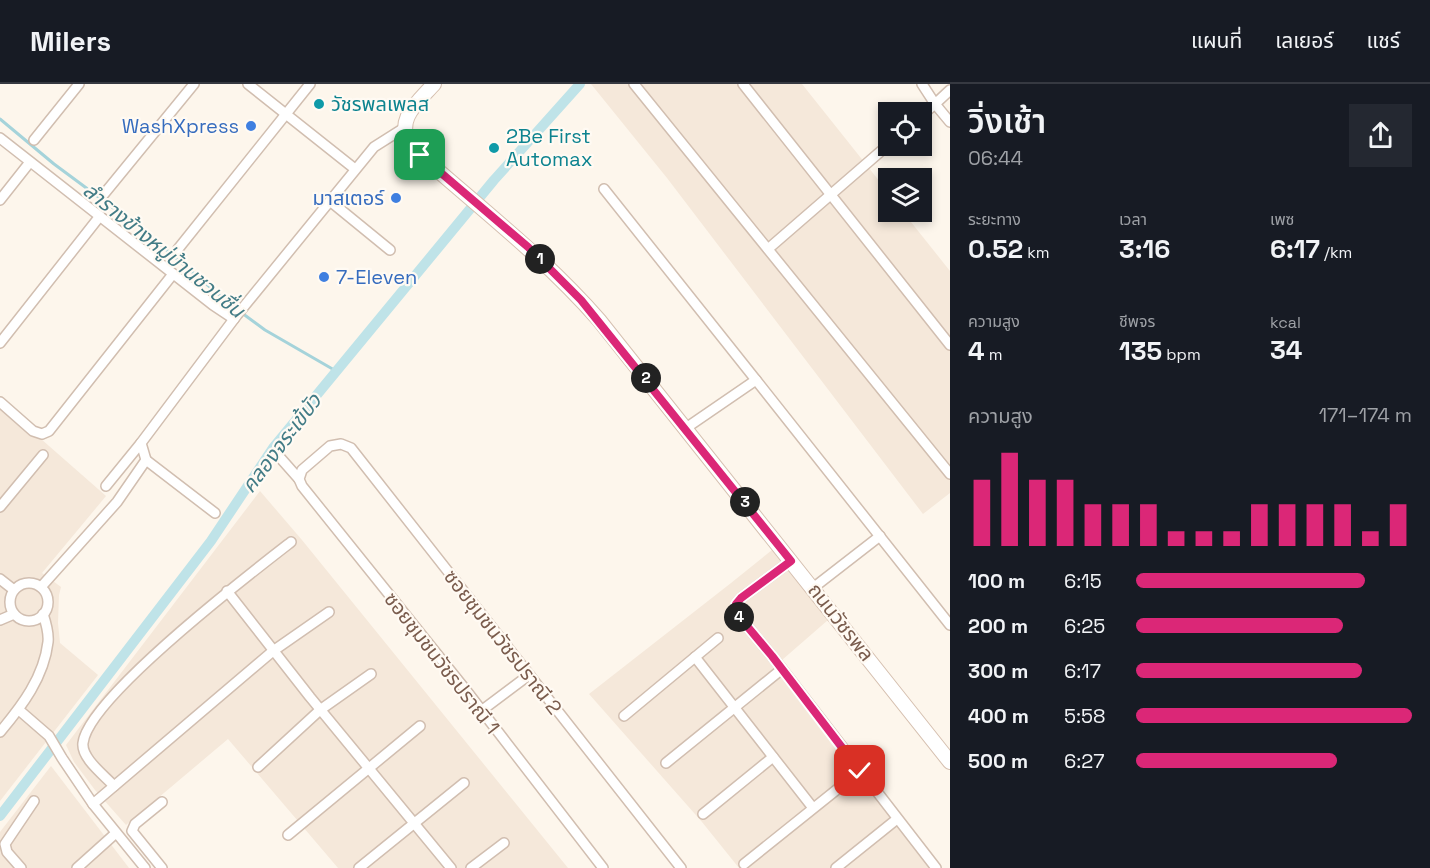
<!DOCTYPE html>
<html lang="th">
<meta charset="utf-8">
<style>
:root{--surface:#171b24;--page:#242831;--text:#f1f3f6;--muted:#9ea1a6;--line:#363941;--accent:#db2777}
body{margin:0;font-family:"Space Grotesk","Noto Sans Thai",sans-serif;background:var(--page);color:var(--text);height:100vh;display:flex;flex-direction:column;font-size:22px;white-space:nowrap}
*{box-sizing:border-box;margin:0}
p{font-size:20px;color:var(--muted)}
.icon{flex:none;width:33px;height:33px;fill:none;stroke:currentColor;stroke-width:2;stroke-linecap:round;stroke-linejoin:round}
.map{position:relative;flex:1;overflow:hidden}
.details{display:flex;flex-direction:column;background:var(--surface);width:480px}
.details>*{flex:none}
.tools{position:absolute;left:878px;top:18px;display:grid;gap:12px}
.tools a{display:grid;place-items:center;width:54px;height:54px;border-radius:0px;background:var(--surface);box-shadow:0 3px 9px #0003;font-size:30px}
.pin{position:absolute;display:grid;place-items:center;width:51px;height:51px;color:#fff;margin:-26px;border-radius:12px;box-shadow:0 3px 9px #0006}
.km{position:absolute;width:30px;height:30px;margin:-15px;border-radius:50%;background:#222;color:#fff;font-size:16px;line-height:30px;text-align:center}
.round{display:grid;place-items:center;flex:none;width:63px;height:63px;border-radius:0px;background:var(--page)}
.summary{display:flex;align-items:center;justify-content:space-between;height:102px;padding:0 18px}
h1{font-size:33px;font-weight:600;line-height:45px}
.stats{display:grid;grid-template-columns:repeat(3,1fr);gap:9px;height:102px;padding:6px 18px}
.stats div{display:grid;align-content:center}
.stats b{font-size:26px;font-weight:600}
.stats small{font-size:16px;font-weight:400}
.stats p{font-size:16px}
.chart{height:168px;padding:12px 18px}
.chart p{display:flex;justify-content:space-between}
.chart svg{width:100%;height:108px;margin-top:6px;stroke:var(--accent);stroke-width:6}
ul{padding:0 18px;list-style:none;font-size:20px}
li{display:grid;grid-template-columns:96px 72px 1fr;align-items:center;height:45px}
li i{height:15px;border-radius:8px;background:var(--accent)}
header{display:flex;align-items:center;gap:36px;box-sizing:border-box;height:84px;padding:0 30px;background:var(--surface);border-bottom:2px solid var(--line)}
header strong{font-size:28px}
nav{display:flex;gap:33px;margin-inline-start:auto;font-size:21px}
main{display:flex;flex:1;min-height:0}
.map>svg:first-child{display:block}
.residential{fill:#f5e8da}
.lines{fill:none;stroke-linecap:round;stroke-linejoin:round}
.stream{stroke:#a5d3da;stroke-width:3}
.canal{stroke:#bfe3e8;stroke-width:10}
.minor-casing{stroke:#d1beb0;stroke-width:12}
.secondary-casing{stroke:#d6c0b0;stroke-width:16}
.minor{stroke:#fff;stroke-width:9}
.secondary{stroke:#fff;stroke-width:14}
.route-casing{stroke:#fff;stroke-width:12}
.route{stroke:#db2777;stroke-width:8}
.culture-dot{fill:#0f9aa8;stroke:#fffaf3;stroke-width:2}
.shop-dot{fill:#3f7fe0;stroke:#fffaf3;stroke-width:2}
.labels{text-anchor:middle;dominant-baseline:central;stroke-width:4.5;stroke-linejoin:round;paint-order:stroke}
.culture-label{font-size:20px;fill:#0d838f;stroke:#fffaf3;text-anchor:start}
.shop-label{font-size:20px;fill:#366cbe;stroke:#fffaf3;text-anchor:end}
.street-label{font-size:20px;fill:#7a5c4d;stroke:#fffaf3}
.water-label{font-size:21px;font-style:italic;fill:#437c86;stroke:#fffaf3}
</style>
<header>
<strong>Milers</strong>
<nav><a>แผนที่</a><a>เลเยอร์</a><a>แชร์</a></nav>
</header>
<main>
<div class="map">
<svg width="950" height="784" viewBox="0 0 950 784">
<rect width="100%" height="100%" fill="#fdf6ec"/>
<!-- residential -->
<g class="residential">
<polygon points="591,0 802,0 888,108 888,128 903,128 950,187 950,409 923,430 667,94"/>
<polygon points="0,319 106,412 42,489 61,503 59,511 58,539 60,559 98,591 0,717"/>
<polygon points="260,407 302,456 568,784 338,784 228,655 126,741 95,706 74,678 66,661"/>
<polygon points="772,466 828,536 782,576 857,678 939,784 739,784 702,738 589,610 731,499"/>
<polygon points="51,682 129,784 0,784 0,748"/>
</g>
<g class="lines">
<!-- stream -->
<polyline class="stream" points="0,35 54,80 143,146 231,221 265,246 336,287"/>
<!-- canal -->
<polyline class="canal" points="0,732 211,457 273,364 494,96 580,0"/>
<!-- minor casing -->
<g class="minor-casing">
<g id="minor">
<polyline points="248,0 355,85"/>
<polyline points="634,0 950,390"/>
<polyline points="743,0 950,261"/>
<polyline points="922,0 935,20 950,6"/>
<polyline points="921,32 935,20 950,38"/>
<polyline points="0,54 213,221 234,235"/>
<polyline points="34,56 79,0"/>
<polyline points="604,105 756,296 686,344"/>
<polyline points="104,110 194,0"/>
<polyline points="0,116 30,78"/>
<polyline points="330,117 390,166"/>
<polyline points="178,165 310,0"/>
<polyline points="768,165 888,61"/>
<polyline points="0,259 100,132"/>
<polyline points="756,296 950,541"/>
<polyline points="0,318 33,347 42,350 49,347 173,190"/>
<polyline points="276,369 299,395"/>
<polyline points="146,376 215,429"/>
<polyline points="106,402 141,359"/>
<polyline points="0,423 43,371"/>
<polyline points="791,477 741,514 736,520 737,530 772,572 936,784"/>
<polyline points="0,495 14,506"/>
<circle cx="29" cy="518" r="19"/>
<polyline points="41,503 117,418 146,376 141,359 237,231 374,63 404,44"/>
<polyline points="813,504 880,452"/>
<polyline points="227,507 310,613 451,784"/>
<polyline points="0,536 14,530"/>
<polyline points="695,573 813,724"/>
<polyline points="19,626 49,652 62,674 93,720 145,784"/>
<polyline points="481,627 529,591"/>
<polyline points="624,632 718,554"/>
<path d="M0,648C22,622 44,593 48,558C49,549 46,539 43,530"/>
<polyline points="666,679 782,585"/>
<polyline points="258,683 320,626 371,590"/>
<path d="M114,702C104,691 81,674 83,659C88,614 251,489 291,458"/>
<polyline points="162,718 135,740 132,747 162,784"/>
<polyline points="93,720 273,567 329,528"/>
<polyline points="703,730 773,673"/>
<polyline points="288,751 420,642"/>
<polyline points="744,780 860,687"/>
<polyline points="21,784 7,768 5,760 34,717"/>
<polyline points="77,784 116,749"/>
<polyline points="359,784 464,699"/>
<polyline points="471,784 504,759"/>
<polyline points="603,784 465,605 302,402 299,395 302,386 330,362 341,360 351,364 681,784"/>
<polyline points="836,784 897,735"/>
</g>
</g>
<!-- secondary casing -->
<g class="secondary-casing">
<path id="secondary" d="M434,0C417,19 394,36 411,63C475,120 542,171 599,236L950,678"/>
</g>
<!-- minor -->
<use href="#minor" class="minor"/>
<!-- secondary -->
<use href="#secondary" class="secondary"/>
</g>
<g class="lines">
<!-- route casing -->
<g class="route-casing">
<polyline id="route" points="420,71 528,163 581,216 791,477 741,514 736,520 737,530 772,572 860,687"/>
</g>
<!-- route -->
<use href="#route" class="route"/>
</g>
<!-- markers -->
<g class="culture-dot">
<circle cx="319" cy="20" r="6"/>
<circle cx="494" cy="64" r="6"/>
</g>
<g class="shop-dot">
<circle cx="251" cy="42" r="6"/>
<circle cx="396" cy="114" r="6"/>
<circle cx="324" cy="193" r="6"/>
</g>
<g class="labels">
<!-- culture labels -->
<g class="culture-label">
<text x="331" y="20">วัชรพลเพลส</text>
<text x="506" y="52">2Be First<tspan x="506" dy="23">Automax</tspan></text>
</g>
<!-- shop labels -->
<g class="shop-label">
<text x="239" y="42">WashXpress</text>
<text x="384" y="114">มาสเตอร์</text>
<text x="336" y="193" text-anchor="start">7-Eleven</text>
</g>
<!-- street labels -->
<g class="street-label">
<text transform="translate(841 538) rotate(52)">ถนนวัชรพล</text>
<text transform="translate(503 558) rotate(52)">ซอยชุมชนวัชรปราณี 2</text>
<text transform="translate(442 579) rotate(52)">ซอยชุมชนวัชรปราณี 1</text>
</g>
<!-- water labels -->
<g class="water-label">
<text transform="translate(164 166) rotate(39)">ลำรางข้างหมู่บ้านชวนชื่น</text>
<text transform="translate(281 359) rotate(-53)">คลองจระเข้บัว</text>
</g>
</g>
</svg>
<div class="tools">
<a><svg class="icon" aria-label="locate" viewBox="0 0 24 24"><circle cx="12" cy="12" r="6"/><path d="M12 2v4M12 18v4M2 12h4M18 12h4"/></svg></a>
<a><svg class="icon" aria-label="layers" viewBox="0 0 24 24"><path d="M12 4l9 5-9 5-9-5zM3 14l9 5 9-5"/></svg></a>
</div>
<div class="pin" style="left:420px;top:71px;background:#1e9e55"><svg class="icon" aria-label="arrive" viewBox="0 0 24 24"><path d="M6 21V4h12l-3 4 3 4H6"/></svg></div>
<div class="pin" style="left:860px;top:687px;background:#d93025"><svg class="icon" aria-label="check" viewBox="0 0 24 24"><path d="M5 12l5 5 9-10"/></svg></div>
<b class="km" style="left:540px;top:175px">1</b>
<b class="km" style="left:646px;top:294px">2</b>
<b class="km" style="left:745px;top:418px">3</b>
<b class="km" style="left:739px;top:533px">4</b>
</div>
<section class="details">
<div class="summary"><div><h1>วิ่งเช้า</h1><p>06:44</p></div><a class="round"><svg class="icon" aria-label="share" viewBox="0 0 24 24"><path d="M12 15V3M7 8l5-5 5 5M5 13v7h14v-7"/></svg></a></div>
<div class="stats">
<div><p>ระยะทาง</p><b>0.52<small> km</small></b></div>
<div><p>เวลา</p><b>3:16</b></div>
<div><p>เพซ</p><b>6:17<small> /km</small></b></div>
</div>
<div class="stats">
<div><p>ความสูง</p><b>4<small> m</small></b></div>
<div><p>ชีพจร</p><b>135<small> bpm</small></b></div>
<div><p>kcal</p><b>34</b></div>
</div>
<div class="chart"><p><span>ความสูง</span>171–174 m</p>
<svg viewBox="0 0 160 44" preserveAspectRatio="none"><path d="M5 44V17M15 44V6M25 44V17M35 44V17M45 44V27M55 44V27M65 44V27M75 44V38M85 44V38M95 44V38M105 44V27M115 44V27M125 44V27M135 44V27M145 44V38M155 44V27"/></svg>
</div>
<ul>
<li><b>100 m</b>6:15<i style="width:83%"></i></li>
<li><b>200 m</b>6:25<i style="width:75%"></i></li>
<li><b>300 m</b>6:17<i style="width:82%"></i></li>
<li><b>400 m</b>5:58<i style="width:100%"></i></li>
<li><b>500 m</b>6:27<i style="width:73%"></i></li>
</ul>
</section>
</main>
